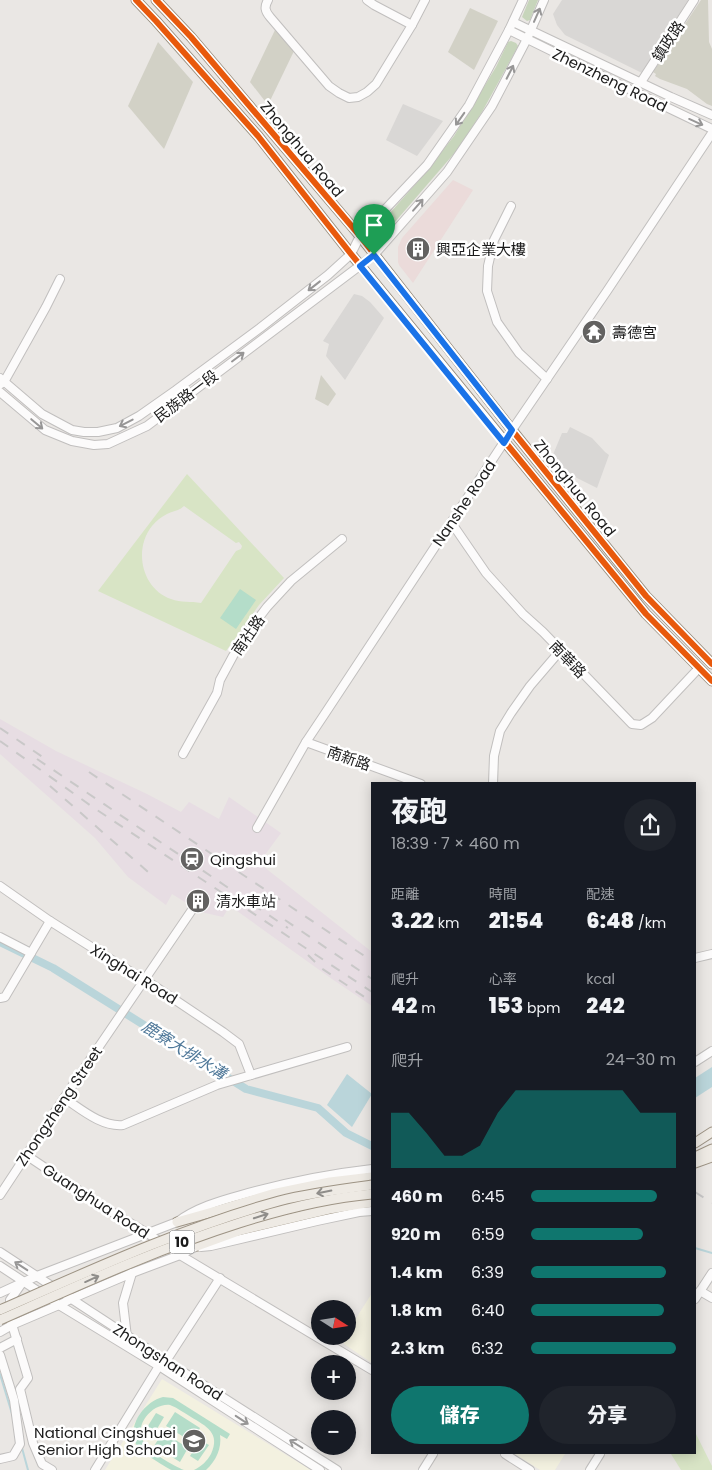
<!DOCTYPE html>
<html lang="zh-TW">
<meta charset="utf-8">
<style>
:root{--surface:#171b24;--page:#20242c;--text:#f1f3f6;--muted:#9ea1a6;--accent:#0f766e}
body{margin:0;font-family:Poppins,"Noto Sans TC",sans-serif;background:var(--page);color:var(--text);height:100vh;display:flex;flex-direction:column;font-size:19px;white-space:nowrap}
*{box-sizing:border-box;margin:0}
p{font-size:16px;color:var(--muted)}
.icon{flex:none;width:28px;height:28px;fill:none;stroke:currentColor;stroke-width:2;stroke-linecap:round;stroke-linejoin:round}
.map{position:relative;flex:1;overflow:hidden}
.drawer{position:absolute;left:371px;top:782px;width:325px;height:672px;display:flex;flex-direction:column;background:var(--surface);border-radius:0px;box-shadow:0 2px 12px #0003}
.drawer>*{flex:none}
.needle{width:32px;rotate:102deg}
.tools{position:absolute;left:311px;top:1300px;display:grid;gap:10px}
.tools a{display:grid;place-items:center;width:45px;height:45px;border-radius:50%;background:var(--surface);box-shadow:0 2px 12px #0003;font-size:25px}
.pin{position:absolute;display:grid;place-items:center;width:42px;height:42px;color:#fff;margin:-51px -21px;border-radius:50% 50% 50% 0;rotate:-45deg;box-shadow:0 0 5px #0007}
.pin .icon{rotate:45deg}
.round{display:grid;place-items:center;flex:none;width:52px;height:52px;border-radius:26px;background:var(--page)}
.head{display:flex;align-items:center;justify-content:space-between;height:85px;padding:0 20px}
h1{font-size:28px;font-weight:800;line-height:38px}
.stats{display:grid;grid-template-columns:repeat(3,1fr);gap:8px;height:85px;padding:5px 20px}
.stats div{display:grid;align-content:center}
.stats b{font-size:21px;font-weight:800}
.stats small{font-size:14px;font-weight:400}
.stats p{font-size:14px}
.chart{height:140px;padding:10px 20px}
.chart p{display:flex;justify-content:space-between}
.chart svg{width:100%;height:90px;margin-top:5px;fill:var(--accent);opacity:.7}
.button{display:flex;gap:10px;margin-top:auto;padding:10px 20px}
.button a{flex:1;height:58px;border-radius:30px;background:var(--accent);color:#fff;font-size:20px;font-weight:800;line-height:58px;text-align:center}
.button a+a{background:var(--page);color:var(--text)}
ul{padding:0 20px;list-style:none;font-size:16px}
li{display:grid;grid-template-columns:80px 60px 1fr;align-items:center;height:38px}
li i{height:12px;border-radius:6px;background:var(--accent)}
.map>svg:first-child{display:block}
.residential{fill:#d9d7d5}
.commercial{fill:#ebdbda}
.industrial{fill:#e7dde3}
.education{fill:#f3f1e0}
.construction{fill:#d2d1c6}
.grass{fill:#d8e4c5;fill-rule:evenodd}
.forest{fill:#c7d5bb}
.pitch{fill:#b4ddc9}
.water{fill:#bad5da}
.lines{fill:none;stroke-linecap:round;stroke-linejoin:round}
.stream{stroke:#bad5da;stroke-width:2}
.canal{stroke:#bad5da;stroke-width:8}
.minor-casing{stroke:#c1bfbe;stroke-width:10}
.major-casing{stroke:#9d9384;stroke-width:11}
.minor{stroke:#fcfbfb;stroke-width:8}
.major{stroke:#eeeae4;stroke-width:9}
.rail{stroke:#c9c8c8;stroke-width:2;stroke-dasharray:10 10;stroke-linecap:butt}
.major-bridge-casing{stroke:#9d9384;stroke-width:11;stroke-linecap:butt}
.major-bridge{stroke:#eeeae4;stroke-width:9}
.cycleway-casing{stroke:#fff;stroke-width:9}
.cycleway{stroke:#e8590c;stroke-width:6}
.oneway{stroke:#979696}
.oneway2{stroke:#8f8d8a}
.route-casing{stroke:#fff;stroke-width:10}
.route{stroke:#1a73e8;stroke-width:6}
.labels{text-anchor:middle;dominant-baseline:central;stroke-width:5;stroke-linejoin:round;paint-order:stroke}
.shield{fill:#fff;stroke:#5f5f5f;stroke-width:1}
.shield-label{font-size:14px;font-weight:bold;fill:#1b1b1b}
.street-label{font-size:15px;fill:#1b1b1b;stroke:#fff}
.poi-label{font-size:15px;fill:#1b1b1b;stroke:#fff;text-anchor:start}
.water-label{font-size:16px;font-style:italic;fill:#4f7899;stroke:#fff}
</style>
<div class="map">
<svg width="712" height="1470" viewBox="0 0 712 1470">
<rect width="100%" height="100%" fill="#eae7e4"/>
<!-- residential -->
<g class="residential">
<polygon points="562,0 688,0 642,73 565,35 557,25 553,14"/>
<polygon points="403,104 443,121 417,156 386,140"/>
<polygon points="354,294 362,296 370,302 384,318 345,380 326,356 329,344 323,341"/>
<polygon points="570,427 592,438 605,452 609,455 597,488 561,470 552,457 562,433 567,433"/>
</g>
<!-- commercial -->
<polygon class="commercial" points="453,180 473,190 413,283 399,265 398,262 398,247 402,238"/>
<!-- industrial -->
<polygon class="industrial" points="0,719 56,751 147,794 181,812 189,802 219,819 229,797 281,833 259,863 372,952 372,1006 332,979 230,906 223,917 201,912 172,894 166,905 128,877 95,838 0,754"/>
<!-- education -->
<g class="education">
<polygon points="372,1293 372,1363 344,1344 343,1339 344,1336 348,1336 348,1331"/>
<polygon points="162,1379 311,1470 105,1470"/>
<polygon points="515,1454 565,1454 555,1470 540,1470"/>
</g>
<!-- construction -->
<g class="construction">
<polygon points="701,0 708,0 709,42 712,49 712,106 707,104 687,89 660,79 655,76 656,74 653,72"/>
<polygon points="470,8 498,21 474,70 448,52"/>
<polygon points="275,30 294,51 268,105 250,82"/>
<polygon points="158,42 193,82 164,149 128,106"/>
<polygon points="321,375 336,394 328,406 315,399"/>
</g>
<!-- grass -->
<g class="grass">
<path d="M187,474L284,578L259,605L226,651L98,591ZM184,506L236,543L239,542L242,546L241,549L236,551L201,603C191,601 181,603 171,599C142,589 133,550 152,526C156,521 161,517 167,514C172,511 179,511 184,506Z"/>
<polygon points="695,1432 712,1466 712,1470 681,1470 671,1454 695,1454"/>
</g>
<!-- forest -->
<g class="forest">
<polygon points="529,0 538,0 530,20 527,21 522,17"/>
<polygon points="511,41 516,43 518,46 516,50 482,112 458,149 388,230 379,236 374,231 420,179 454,136 496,67 508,42"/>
</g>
<!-- pitch -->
<g class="pitch">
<polygon points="240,589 256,600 236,629 220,618"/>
<path d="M163,1397L173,1398L230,1434L227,1439L220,1435C222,1448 216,1461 206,1470H194C202,1466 207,1461 211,1454C221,1433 206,1426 191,1417C184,1413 178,1408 170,1405C153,1403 134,1424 143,1441C147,1451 174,1466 184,1470C181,1470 176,1470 172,1470C168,1469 142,1452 139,1449C138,1447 136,1444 135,1442C128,1423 146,1401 163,1397Z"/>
<polygon points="175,1412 200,1428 192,1442 166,1426"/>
<polygon points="156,1413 164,1417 154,1434 146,1429"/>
<polygon points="163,1432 188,1448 180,1462 154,1446"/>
<polygon points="200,1440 209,1445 198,1461 190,1456"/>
</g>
<!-- water -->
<g class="water">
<polygon points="712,1067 712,1087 695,1098 695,1078"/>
<polygon points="347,1074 372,1094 352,1127 327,1105"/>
</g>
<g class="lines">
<!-- stream -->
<g class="stream">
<polyline points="695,1248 712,1253"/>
<polyline points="0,1374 13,1417"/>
<polyline points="22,1448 28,1470"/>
</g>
<!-- canal -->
<polyline class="canal" points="0,942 53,968 246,1089 318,1108 346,1133 372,1146"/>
<!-- minor casing -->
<g class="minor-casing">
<g id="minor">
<path d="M268,0C264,7 265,11 270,17L329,86L339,93L349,98L358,97L367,92L376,84L412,25L425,0"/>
<polyline points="367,0 374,5 412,25"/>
<polyline points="513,22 671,97 712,115"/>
<polyline points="509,30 635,92 712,129"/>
<polyline points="641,82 694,0"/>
<polyline points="511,206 494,240 488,266 487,291 497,322 519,353 547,379"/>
<polyline points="0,378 42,414 72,430 84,432 98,432 117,428 139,416 176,390 260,328 328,275 351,254 360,236 427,165 469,105 509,30 523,0"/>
<polyline points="1,384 4,382 46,307 60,279"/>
<polyline points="0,392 45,430 72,441 94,445 108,444 147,426 374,255 447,172 492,106 527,39 544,0"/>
<polyline points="451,522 486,573 523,614 543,632 632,724 641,725 652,718 698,669"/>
<polyline points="306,742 421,784"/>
<polyline points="183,754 217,693 220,680 233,656 248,632 267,607 291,581 342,539"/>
<polyline points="493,784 494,756 500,731 511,713 530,686 560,651"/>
<polyline points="257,828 306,742 324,715 512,430 607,291 712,133"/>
<polyline points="0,886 50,921 131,972 144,979 223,1032 239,1044 251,1075"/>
<polyline points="0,937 31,953"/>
<polyline points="695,958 712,954"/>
<polyline points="0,998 5,997 50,921"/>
<polyline points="695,1062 712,1051"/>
<path d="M64,1098C81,1109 101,1127 123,1125L217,1085L347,1047"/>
<polyline points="26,1155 102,1206 147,1233 180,1255 372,1370"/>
<polyline points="0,1195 64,1098 194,907"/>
<polyline points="201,1247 211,1246 317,1221 359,1212 372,1211"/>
<polyline points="0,1252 166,1361 337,1470"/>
<polyline points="0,1266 59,1305 159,1366 320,1470"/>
<polyline points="700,1291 712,1298"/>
<path d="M0,1293L37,1276L177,1222C196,1208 219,1201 241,1195C284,1183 328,1174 372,1169"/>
<polyline points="695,1299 712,1273"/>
<polyline points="10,1310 10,1300 22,1283"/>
<polyline points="11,1321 28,1378 20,1389 33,1443 42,1464 52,1470"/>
<polyline points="0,1332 12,1325 59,1305 71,1299 132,1273 180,1255 197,1246"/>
<polyline points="127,1337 123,1303 132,1273"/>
<polyline points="0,1348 17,1339"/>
<polyline points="0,1355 14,1400 20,1444 13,1456 0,1459"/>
<polyline points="505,1454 530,1470"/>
<polyline points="95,1470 159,1366 166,1361 220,1278"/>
<polyline points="423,1470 433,1454"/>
<polyline points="590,1470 600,1454"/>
</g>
</g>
<!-- major casing -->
<g class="major-casing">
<g id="major">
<polyline points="136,0 156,21 258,136 351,254 646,614 712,681"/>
<polyline points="156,0 191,37 360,236 512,430 646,596 712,664"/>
<polyline points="695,1143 712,1132"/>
<polyline points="695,1157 712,1149"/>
<polyline points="695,1163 712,1157"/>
<polyline points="177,1222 209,1213 272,1194 330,1182 372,1177"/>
<polyline points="197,1246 241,1230 329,1209 372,1202"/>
</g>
</g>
<!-- minor -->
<use href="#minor" class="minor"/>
<!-- major -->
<use href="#major" class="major"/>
<!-- rail -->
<g class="rail">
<polyline points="0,728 47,760"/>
<polyline points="0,741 94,808 372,992"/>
<polyline points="37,759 288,928"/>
<polyline points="89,772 372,961"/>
<polyline points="50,786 155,878"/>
<polyline points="285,920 372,979"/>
<polyline points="308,955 321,968 372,1002"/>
<polyline points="695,1192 712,1203"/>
</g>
<!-- major-bridge casing -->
<g class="major-bridge-casing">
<g id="major-bridge">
<path d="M0,1310C91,1270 182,1228 279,1201C309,1193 341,1189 372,1185"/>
<path d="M0,1320C79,1285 157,1249 239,1223C283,1209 327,1198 372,1194"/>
</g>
</g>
<!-- major-bridge -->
<use href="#major-bridge" class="major-bridge"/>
<!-- cycleway casing -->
<g class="cycleway-casing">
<g id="cycleway">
<polyline points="136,0 156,21 258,136 351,254 646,614 712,681"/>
<polyline points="156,0 191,37 360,236 512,430 646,596 712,664"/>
</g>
</g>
<!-- cycleway -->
<use href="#cycleway" class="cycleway"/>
</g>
<!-- one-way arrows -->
<defs><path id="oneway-shaft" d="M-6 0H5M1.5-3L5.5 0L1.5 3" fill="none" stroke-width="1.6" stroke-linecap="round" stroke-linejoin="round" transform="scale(1.25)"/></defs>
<g class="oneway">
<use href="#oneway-shaft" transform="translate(537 15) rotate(-66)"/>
<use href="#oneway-shaft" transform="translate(510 72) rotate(-63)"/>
<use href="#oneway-shaft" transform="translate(460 119) rotate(125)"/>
<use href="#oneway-shaft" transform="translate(696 122) rotate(24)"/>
<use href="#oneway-shaft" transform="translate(418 205) rotate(-49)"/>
<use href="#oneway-shaft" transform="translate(314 286) rotate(142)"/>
<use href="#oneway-shaft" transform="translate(238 357) rotate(-37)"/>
<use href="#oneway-shaft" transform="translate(126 423) rotate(153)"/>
<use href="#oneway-shaft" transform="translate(37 424) rotate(40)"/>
<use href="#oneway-shaft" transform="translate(21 1266) rotate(-147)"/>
<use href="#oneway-shaft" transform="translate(242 1420) rotate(33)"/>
<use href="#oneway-shaft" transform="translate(296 1444) rotate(-148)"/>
</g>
<g class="oneway2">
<use href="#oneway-shaft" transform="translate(324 1192) rotate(169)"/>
<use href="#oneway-shaft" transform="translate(261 1216) rotate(-18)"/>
<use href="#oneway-shaft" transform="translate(92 1279) rotate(-24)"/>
</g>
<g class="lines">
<!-- route casing -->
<g class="route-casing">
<polygon id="route" points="374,255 512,430 504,443 360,266"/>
</g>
<!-- route -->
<use href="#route" class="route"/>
</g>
<!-- icons -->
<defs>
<g id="building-disc" transform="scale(1.25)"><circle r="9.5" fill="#636261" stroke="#fff"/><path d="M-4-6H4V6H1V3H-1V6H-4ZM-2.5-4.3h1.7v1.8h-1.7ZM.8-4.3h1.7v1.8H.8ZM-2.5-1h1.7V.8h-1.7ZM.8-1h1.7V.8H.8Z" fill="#fff"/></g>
<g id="temple-disc" transform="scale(1.25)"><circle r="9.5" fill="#636261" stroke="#fff"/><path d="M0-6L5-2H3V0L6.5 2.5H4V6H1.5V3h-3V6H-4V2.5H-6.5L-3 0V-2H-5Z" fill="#fff"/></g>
<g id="station-disc" transform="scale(1.25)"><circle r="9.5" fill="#636261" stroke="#fff"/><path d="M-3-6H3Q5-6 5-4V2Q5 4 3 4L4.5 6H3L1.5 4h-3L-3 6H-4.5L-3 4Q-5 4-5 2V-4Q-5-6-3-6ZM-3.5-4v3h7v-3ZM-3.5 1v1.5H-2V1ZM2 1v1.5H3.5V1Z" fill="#fff"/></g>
<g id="school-disc" transform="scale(1.25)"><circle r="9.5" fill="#636261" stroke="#fff"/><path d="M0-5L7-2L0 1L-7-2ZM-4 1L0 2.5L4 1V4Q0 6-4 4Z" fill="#fff"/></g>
</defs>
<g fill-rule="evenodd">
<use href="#building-disc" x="418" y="249"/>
<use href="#temple-disc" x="594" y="332"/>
<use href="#station-disc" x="192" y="859"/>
<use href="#building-disc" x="198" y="901"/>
<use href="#school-disc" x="194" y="1441"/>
</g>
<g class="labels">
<!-- shield labels -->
<rect class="shield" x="169.5" y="1230.5" width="25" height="23" rx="4"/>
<g class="shield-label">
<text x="182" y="1242">10</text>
</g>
<!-- street labels -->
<g class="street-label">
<text transform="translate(668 41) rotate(-57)">鎮政路</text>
<text transform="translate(610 80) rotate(26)">Zhenzheng Road</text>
<text transform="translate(302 149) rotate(50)">Zhonghua Road</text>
<text transform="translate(186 396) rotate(-37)">民族路一段</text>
<text transform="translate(575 488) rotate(51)">Zhonghua Road</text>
<text transform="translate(464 503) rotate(-56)">Nanshe Road</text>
<text transform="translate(248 635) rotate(-55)">南社路</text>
<text transform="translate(568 659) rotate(46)">南華路</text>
<text transform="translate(349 758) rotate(19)">南新路</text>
<text transform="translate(134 974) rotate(32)">Xinghai Road</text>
<text transform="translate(59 1106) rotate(-56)">Zhongzheng Street</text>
<text transform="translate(96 1201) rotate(33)">Guanghua Road</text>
<text transform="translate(168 1362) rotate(33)">Zhongshan Road</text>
</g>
<!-- poi labels -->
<g class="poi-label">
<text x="436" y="249">興亞企業大樓</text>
<text x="612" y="332">壽德宮</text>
<text x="210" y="859">Qingshui</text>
<text x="216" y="901">清水車站</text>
<text x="176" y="1432" text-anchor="end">National Cingshuei<tspan x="176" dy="17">Senior High School</tspan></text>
</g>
<!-- water labels -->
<g class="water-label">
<text transform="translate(184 1050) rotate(32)">鹿寮大排水溝</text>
</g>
</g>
</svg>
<div class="tools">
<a><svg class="needle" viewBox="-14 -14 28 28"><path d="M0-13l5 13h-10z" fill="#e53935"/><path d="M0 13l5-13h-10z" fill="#9ea1a6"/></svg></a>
<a>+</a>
<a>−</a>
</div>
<div class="pin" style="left:374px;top:255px;background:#1e9e55"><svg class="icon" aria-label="arrive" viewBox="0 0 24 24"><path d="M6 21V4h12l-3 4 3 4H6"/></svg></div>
<section class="drawer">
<div class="head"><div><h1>夜跑</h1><p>18:39 · 7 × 460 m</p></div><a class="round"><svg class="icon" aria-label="share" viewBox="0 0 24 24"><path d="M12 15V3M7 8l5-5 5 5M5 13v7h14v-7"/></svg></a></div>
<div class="stats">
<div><p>距離</p><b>3.22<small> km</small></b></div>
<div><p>時間</p><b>21:54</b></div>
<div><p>配速</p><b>6:48<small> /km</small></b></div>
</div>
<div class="stats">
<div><p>爬升</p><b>42<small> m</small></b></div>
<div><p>心率</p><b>153<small> bpm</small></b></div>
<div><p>kcal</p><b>242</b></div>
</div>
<div class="chart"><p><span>爬升</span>24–30 m</p>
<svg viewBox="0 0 160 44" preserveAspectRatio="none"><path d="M0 44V17L10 17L20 27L30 38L40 38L50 33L60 17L70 6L80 6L90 6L100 6L110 6L120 6L130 6L140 17L150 17L160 17V44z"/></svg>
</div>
<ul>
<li><b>460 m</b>6:45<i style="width:87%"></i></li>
<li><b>920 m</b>6:59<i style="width:77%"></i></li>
<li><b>1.4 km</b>6:39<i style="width:93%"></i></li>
<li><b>1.8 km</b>6:40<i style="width:92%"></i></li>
<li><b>2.3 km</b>6:32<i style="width:100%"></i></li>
</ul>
<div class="button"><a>儲存</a><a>分享</a></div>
</section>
</div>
